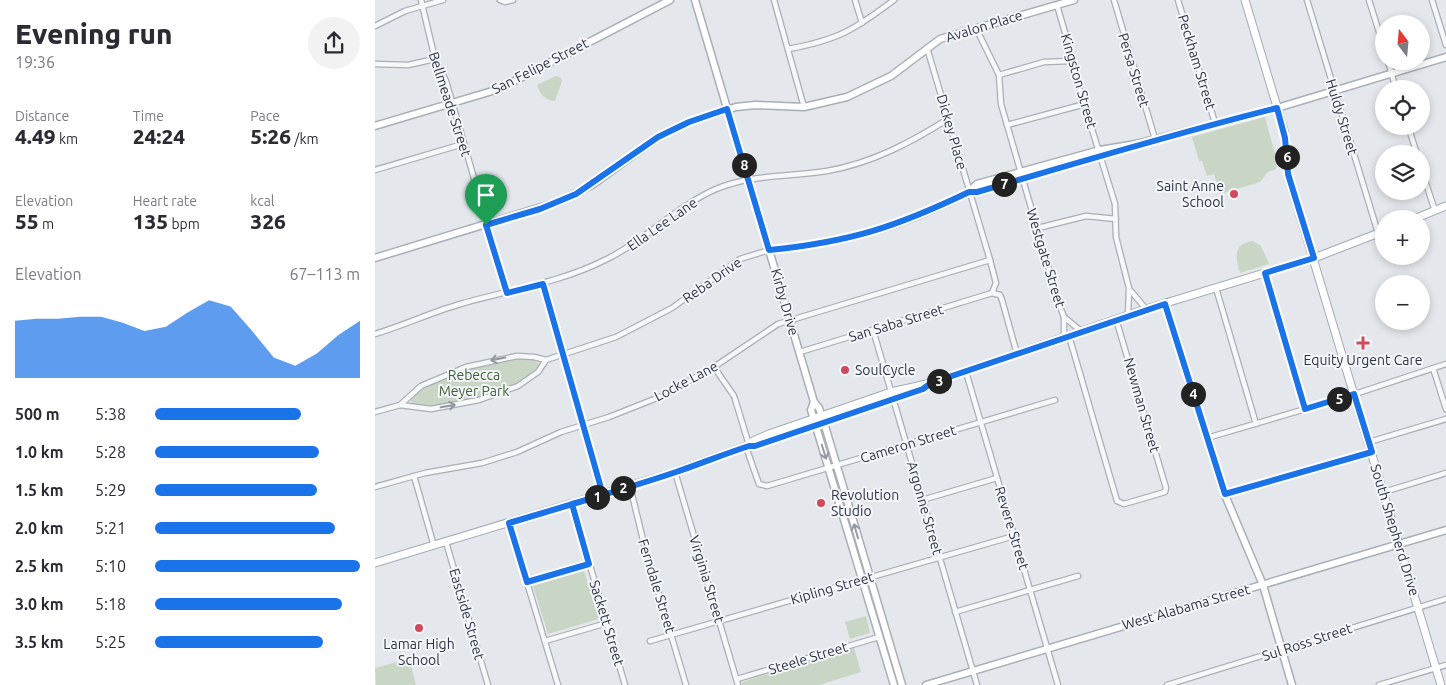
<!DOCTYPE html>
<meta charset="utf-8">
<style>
:root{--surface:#fff;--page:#f2f2f3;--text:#2b2b33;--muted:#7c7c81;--accent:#1a73e8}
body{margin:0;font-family:Ubuntu,sans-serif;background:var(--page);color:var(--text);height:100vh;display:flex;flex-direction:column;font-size:19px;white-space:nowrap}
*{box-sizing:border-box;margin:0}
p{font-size:16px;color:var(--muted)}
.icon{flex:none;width:28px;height:28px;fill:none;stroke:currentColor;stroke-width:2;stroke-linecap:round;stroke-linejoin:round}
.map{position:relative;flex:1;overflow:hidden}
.sheet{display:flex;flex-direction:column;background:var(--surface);width:375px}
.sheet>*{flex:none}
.needle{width:32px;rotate:344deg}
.buttons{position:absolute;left:1000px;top:15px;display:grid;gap:10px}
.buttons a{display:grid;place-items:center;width:55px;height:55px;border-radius:50%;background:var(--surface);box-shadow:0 2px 8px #0003;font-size:25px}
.pin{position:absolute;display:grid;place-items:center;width:42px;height:42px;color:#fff;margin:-51px -21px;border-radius:50% 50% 50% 0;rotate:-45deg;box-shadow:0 0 5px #0007}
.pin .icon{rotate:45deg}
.km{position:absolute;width:25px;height:25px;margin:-12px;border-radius:50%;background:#222;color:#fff;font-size:14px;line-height:25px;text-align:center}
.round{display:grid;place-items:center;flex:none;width:52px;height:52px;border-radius:26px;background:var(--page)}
.overview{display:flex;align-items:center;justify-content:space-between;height:85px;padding:0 15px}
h1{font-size:28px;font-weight:800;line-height:38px}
.figures{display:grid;grid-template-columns:repeat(3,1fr);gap:8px;height:85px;padding:5px 15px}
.figures div{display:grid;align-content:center}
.figures b{font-size:21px;font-weight:800}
.figures small{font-size:14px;font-weight:400}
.figures p{font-size:14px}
.chart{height:140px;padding:10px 15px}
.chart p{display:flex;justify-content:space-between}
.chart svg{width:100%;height:90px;margin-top:5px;fill:var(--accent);opacity:.7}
ul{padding:0 15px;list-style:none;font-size:16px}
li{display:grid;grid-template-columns:80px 60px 1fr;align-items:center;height:38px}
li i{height:12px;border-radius:6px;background:var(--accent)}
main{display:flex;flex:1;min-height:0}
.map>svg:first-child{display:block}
.green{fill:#c9d6c5}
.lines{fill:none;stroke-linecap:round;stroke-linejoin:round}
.street-casing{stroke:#a9aeb7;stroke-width:7}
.secondary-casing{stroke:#a9aeb7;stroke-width:9}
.primary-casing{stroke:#a3abb8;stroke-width:9}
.street{stroke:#f7f8fa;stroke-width:4.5}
.secondary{stroke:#fff;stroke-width:6}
.primary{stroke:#fff;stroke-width:7}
.oneway{stroke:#9196a0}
.oneway2{stroke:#959aa2}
.route-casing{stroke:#fff;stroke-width:10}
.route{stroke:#1a73e8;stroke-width:6}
.poi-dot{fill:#d1495b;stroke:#f4f6f9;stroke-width:2}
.labels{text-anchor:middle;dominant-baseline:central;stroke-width:4;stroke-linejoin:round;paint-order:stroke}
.street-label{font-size:14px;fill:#2b3445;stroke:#f4f6f9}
.poi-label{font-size:14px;fill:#2b3445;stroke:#f4f6f9}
.park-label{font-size:14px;fill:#3f6138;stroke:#f4f6f9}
</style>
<main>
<section class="sheet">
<div class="overview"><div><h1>Evening run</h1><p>19:36</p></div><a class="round"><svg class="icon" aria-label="share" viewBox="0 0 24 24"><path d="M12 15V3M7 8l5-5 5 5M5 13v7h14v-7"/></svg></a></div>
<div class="figures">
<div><p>Distance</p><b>4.49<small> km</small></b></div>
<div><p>Time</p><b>24:24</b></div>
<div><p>Pace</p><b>5:26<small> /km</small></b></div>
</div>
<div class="figures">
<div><p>Elevation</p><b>55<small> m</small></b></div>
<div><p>Heart rate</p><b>135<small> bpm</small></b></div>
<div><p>kcal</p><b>326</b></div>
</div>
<div class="chart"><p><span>Elevation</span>67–113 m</p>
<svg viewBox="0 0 160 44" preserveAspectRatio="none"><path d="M0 44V16L10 15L20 15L30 14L40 14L50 17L60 21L70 19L80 12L90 6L100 9L110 21L120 34L130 38L140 32L150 23L160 16V44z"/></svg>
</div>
<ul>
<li><b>500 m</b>5:38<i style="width:71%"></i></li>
<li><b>1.0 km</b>5:28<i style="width:80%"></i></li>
<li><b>1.5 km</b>5:29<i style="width:79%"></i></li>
<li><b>2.0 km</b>5:21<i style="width:88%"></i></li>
<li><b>2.5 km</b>5:10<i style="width:100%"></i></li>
<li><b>3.0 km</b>5:18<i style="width:91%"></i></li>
<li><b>3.5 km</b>5:25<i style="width:82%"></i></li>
</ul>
</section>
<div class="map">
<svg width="1071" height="685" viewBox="0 0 1071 685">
<rect width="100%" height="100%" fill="#e4e7ec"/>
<!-- green -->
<g class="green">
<path d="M181,76L186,78L187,81L180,101C169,100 165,94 162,85Z"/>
<polygon points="890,117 902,162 901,169 893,172 885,182 845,194 839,174 832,176 827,161 824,161 817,137"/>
<path d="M878,241L886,246L894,264L865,273C860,257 858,244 878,241Z"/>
<path d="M142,358L158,359L164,364C155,389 82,406 57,407C51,408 44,405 38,405L35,399C64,374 104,362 142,358Z"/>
<polygon points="209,571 224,619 173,634 158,586"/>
<polygon points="491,616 495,633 475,639 470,622"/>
<polygon points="479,648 486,672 444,685 367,685 367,682"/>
<polygon points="30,660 35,662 41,685 1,685 0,668"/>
</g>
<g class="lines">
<!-- street casing -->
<g class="street-casing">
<g id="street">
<polyline points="46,0 60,59 71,81 132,293"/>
<polyline points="125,0 130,2 138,0"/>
<polyline points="399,0 429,107"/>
<polyline points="480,0 487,23"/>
<polyline points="739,0 780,139"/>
<polyline points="803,0 840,123"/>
<polyline points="932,0 1003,233"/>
<polyline points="994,0 1009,48"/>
<polyline points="1057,0 1071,45"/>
<polyline points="682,5 695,50 696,61 740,204 741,237 754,288 753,315"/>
<polyline points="0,26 30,11 68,0"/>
<polyline points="601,28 624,75 626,104 684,304 689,317 706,331"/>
<polyline points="552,48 615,260 621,283 617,293"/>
<path d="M413,49C463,40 479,30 519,0"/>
<polyline points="1013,61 1021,89"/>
<polyline points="0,64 33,65 60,59"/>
<polyline points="624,75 669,62 696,61"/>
<polyline points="632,125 710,104"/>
<polyline points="1033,126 1042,154"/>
<polyline points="1046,168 1060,211"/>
<polyline points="0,170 88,144"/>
<polyline points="663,228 711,216 741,219"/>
<polyline points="890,273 930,409"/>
<polyline points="168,284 227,495"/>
<polyline points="841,288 881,424"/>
<polyline points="755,290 771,309"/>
<polyline points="498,330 602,685"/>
<path d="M0,334C30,325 59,311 89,303C137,289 184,283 230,260C270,241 300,207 341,189C377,174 414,177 452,171C497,163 535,143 573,119"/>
<polyline points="694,336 742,501 749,504 790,492 791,488 741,319"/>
<polyline points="689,338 689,317"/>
<polyline points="425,352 617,293 625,295 627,300 642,354"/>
<polyline points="339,367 359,396"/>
<polyline points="1058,368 1071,409"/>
<polyline points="591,372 683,685"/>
<polyline points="360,399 374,445"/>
<polyline points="25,405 46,386 91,367 142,356 159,357 171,360 241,337 297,308 365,259 394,250"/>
<polyline points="0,412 25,405 56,409 104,400 143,386 163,372 171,360"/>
<polyline points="832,438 971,397 1071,364"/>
<polyline points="994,442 1071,419"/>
<polyline points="371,447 384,484 392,486 680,400"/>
<polyline points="300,472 363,685"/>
<polyline points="39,476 59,546"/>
<polyline points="255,486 269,544 311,685"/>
<polyline points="0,487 50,473 107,463 142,452 186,432 234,417 287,396 339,367 403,324 615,260"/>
<polyline points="1009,492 1071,473"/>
<polyline points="850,495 997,452"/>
<polyline points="547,500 622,478"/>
<polyline points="197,504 250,685"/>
<polyline points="134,523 183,685"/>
<polyline points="71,542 113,685"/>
<polyline points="153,582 214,564"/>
<polyline points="580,612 703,576"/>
<polyline points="170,641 232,623"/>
<polyline points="275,641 639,536"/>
<polyline points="362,679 504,637"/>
<polyline points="792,685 1071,599"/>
<polyline points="1004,685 1071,665"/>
</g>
</g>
<!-- secondary casing -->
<g class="secondary-casing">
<g id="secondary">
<polyline points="320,0 439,402 444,408 450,426 527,685"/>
<polyline points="0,126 124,89 295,0"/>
<polyline points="594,192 602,192 754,148"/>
<path d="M394,250C467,243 526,228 591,193C596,191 598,187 602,184L725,150L761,144L902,108L1071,57"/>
<polyline points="0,258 183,202 217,185 283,137 314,122 361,107 380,105 429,107 472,97 516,76 565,39 699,0"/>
<polyline points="790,303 850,495 888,585 917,685"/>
<polyline points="439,402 436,410 519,685"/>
<polyline points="551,685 1071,530"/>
</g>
</g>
<!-- primary casing -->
<g class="primary-casing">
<g id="primary">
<polyline points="870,0 909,130 913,175 1066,685"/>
<polyline points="1039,219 1071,206"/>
<polyline points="374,445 378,441 394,434 516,392 556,383 771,309 939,258 1009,231"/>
<polyline points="0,563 300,472 374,445 380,446 548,389 556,383"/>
</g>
</g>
<!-- street -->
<use href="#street" class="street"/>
<!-- secondary -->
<use href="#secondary" class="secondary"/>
<!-- primary -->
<use href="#primary" class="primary"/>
</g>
<!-- one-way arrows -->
<defs><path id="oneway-shaft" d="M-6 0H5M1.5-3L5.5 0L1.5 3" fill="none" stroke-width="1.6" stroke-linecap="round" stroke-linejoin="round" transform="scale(1.25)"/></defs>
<g class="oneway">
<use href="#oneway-shaft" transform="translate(123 359) rotate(169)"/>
<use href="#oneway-shaft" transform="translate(73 406) rotate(-10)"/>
</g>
<g class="oneway2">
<use href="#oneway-shaft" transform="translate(449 452) rotate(73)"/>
<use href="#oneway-shaft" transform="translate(481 531) rotate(-106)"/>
</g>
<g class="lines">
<!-- route casing -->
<g class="route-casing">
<path id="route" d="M111,225L132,293L168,284L228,495L134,523L152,582L214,564L197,504C231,494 266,484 301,472C325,464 349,454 374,446H380L548,389L556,383L790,304L850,494L997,452L979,394L930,409L890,273L939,258L913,174L910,138L902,108C801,133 702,163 602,192H594C521,227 475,242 394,250L352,109L314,122L283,137L201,194L165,209L111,225"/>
</g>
<!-- route -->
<use href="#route" class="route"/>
</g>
<!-- markers -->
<g class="poi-dot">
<circle cx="859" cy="194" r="5"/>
<path d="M985.5 335.5h5v5h5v5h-5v5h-5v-5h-5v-5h5z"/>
<circle cx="470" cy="370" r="5"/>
<circle cx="446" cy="503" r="5"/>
<circle cx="44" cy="628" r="5"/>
</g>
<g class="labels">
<!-- street labels -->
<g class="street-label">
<text transform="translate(609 26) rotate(-17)">Avalon Place</text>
<text transform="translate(822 62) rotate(73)">Peckham Street</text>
<text transform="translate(165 66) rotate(-27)">San Felipe Street</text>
<text transform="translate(759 70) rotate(73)">Persa Street</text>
<text transform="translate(704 81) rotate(74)">Kingston Street</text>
<text transform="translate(75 104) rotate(72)">Bellmeade Street</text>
<text transform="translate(967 117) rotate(73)">Huldy Street</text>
<text transform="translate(577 132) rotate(74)">Dickey Place</text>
<text transform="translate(287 224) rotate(-35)">Ella Lee Lane</text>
<text transform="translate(671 258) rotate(73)">Westgate Street</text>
<text transform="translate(337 280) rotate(-35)">Reba Drive</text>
<text transform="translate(410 302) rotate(74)">Kirby Drive</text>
<text transform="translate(521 323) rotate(-17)">San Saba Street</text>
<text transform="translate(311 381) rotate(-28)">Locke Lane</text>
<text transform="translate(767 405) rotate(74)">Newman Street</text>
<text transform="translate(533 444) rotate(-17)">Cameron Street</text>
<text transform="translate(550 508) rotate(74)">Argonne Street</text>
<text transform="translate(637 528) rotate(73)">Revere Street</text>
<text transform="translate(1020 530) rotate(73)">South Shepherd Drive</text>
<text transform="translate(332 579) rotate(73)">Virginia Street</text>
<text transform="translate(282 586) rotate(73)">Ferndale Street</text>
<text transform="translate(457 588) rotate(-16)">Kipling Street</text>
<text transform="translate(811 607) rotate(-16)">West Alabama Street</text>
<text transform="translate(92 614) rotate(74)">Eastside Street</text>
<text transform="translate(232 623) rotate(73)">Sackett Street</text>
<text transform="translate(932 642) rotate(-18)">Sul Ross Street</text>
<text transform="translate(433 658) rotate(-17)">Steele Street</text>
</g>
<!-- poi labels -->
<g class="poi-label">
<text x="849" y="186" text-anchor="end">Saint Anne<tspan x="849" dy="16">School</tspan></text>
<text x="988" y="360">Equity Urgent Care</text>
<text x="480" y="370" text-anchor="start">SoulCycle</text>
<text x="456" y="495" text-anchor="start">Revolution<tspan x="456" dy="16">Studio</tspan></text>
<text x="44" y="644">Lamar High<tspan x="44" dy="16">School</tspan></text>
</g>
<!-- park labels -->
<g class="park-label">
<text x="99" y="375">Rebecca<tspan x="99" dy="16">Meyer Park</tspan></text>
</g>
</g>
</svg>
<div class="buttons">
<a><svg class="needle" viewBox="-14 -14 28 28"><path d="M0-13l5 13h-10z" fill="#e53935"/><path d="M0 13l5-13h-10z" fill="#7c7c81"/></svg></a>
<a><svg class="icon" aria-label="locate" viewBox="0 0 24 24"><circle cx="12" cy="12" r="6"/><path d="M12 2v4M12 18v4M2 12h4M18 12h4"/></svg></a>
<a><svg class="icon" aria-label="layers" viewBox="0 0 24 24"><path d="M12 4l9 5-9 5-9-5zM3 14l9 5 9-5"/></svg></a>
<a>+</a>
<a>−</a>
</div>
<div class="pin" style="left:111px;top:225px;background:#1e9e55"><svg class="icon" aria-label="arrive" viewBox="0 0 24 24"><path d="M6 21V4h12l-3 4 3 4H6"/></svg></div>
<b class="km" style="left:222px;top:497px">1</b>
<b class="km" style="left:248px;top:488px">2</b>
<b class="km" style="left:564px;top:381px">3</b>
<b class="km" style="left:818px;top:394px">4</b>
<b class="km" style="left:964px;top:399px">5</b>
<b class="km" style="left:912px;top:157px">6</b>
<b class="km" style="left:629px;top:184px">7</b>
<b class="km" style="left:369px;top:165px">8</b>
</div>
</main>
